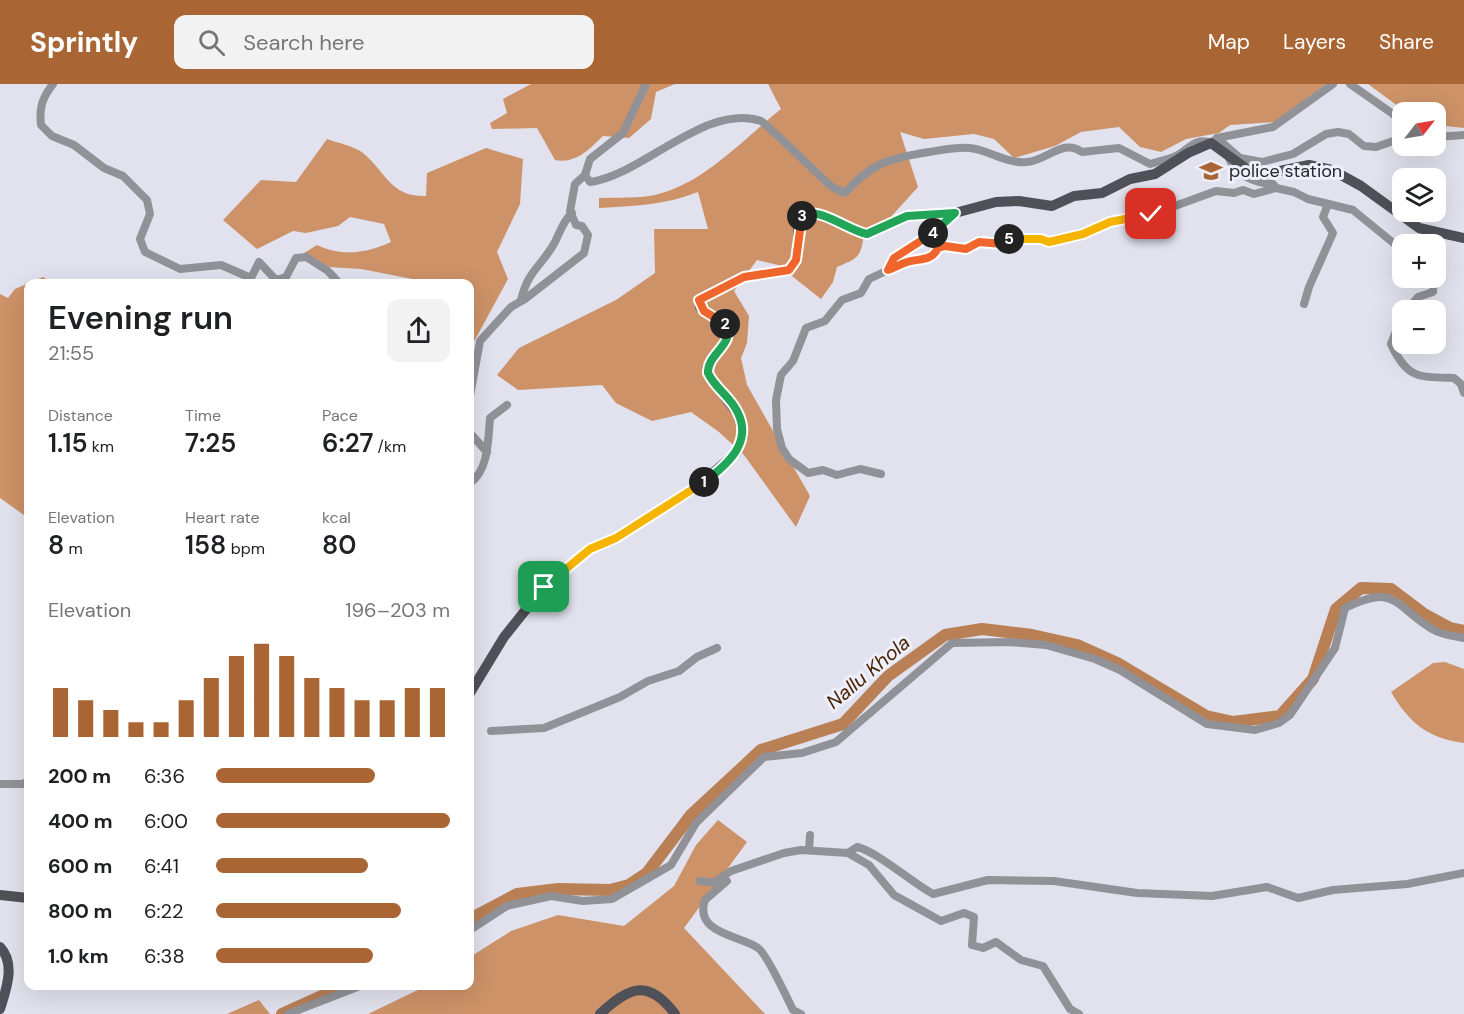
<!DOCTYPE html>
<meta charset="utf-8">
<style>
:root{--surface:#fff;--page:#f2f2f2;--text:#202124;--muted:#757577;--accent:#a96634}
body{margin:0;font-family:"DM Sans",sans-serif;background:var(--page);color:var(--text);height:100vh;display:flex;flex-direction:column;font-size:22px;white-space:nowrap}
*{box-sizing:border-box;margin:0}
p{font-size:20px;color:var(--muted)}
.icon{flex:none;width:33px;height:33px;fill:none;stroke:currentColor;stroke-width:2;stroke-linecap:round;stroke-linejoin:round}
.map{position:relative;flex:1;overflow:hidden}
.sheet{position:absolute;left:24px;top:195px;width:450px;height:711px;display:flex;flex-direction:column;background:var(--surface);border-radius:12px;box-shadow:0 6px 24px #0002}
.sheet>*{flex:none}
.needle{width:39px;rotate:59deg}
.controls{position:absolute;left:1392px;top:18px;display:grid;gap:12px}
.controls a{display:grid;place-items:center;width:54px;height:54px;border-radius:12px;background:var(--surface);box-shadow:0 6px 24px #0002;font-size:30px}
.pin{position:absolute;display:grid;place-items:center;width:51px;height:51px;color:#fff;margin:-26px;border-radius:12px;box-shadow:0 3px 9px #0006}
.km{position:absolute;width:30px;height:30px;margin:-15px;border-radius:50%;background:#222;color:#fff;font-size:16px;line-height:30px;text-align:center}
.round{display:grid;place-items:center;flex:none;width:63px;height:63px;border-radius:12px;background:var(--page)}
.head{display:flex;align-items:center;justify-content:space-between;height:102px;padding:0 24px}
h1{font-size:33px;font-weight:600;line-height:45px}
.figures{display:grid;grid-template-columns:repeat(3,1fr);gap:9px;height:102px;padding:6px 24px}
.figures div{display:grid;align-content:center}
.figures b{font-size:26px;font-weight:600}
.figures small{font-size:16px;font-weight:400}
.figures p{font-size:16px}
.chart{height:168px;padding:12px 24px}
.chart p{display:flex;justify-content:space-between}
.chart svg{width:100%;height:108px;margin-top:6px;stroke:var(--accent);stroke-width:6}
ul{padding:0 24px;list-style:none;font-size:20px}
li{display:grid;grid-template-columns:96px 72px 1fr;align-items:center;height:45px}
li i{height:15px;border-radius:8px;background:var(--accent)}
header{display:flex;align-items:center;gap:36px;box-sizing:border-box;height:84px;padding:0 30px;background:var(--accent);color:#fff}
header strong{font-size:28px}
nav{display:flex;gap:33px;margin-inline-start:auto;font-size:21px}
.search{width:420px;height:54px;background:var(--page);display:flex;align-items:center;gap:15px;box-sizing:border-box;padding:0 21px;border-radius:12px;color:var(--muted);font-size:22px}
.map>svg:first-child{display:block}
.forest{fill:#cd9268}
.lines{fill:none;stroke-linecap:round;stroke-linejoin:round}
.river{stroke:#b97f55;stroke-width:12}
.minor{stroke:#919297;stroke-width:8}
.major{stroke:#505158;stroke-width:10}
.split-1-casing{stroke:#fff;stroke-width:12}
.split-2-casing{stroke:#fff;stroke-width:12}
.split-3-casing{stroke:#fff;stroke-width:12}
.split-4-casing{stroke:#fff;stroke-width:12}
.split-5-casing{stroke:#fff;stroke-width:12}
.split-6-casing{stroke:#fff;stroke-width:12}
.split-1{stroke:#f5b400;stroke-width:8}
.split-2{stroke:#22a559;stroke-width:8}
.split-3{stroke:#f0652b;stroke-width:8}
.split-4{stroke:#22a559;stroke-width:8}
.split-5{stroke:#f0652b;stroke-width:8}
.split-6{stroke:#f5b400;stroke-width:8}
.labels{text-anchor:middle;dominant-baseline:central;stroke-width:6;stroke-linejoin:round;paint-order:stroke}
.poi-label{font-size:18px;fill:#27282c;stroke:#eeeffa;text-anchor:start}
.water-label{font-size:20px;font-style:italic;fill:#492301;stroke:#eeeffa}
</style>
<header>
<strong>Sprintly</strong>
<div class="search"><svg class="icon" aria-label="search" viewBox="0 0 24 24"><circle cx="10" cy="10" r="6"/><path d="M15 15l6 6"/></svg>Search here</div>
<nav><a>Map</a><a>Layers</a><a>Share</a></nav>
</header>
<div class="map">
<svg width="1464" height="930" viewBox="0 0 1464 930">
<rect width="100%" height="100%" fill="#e1e2ed"/>
<!-- forest -->
<g class="forest">
<path d="M531,0H675L656,8L651,35L629,54L603,52C589,66 575,80 555,76L537,44L492,45L490,39L507,29L503,15Z"/>
<path d="M768,0H1326L1276,38L1230,41L1219,49L1186,55L1161,68L1140,63L1119,43L1081,48L1055,62L1014,74L994,55L974,50L924,55L900,48L918,103L888,136L864,149C861,173 859,174 837,183L833,198L821,215L778,181L757,176L734,207L749,232L747,259L741,274L747,301L810,412L796,443L744,371L719,348L691,328L652,337L616,319L602,301L518,306L497,291L519,264L616,216L655,189L654,145H708L698,108C666,121 633,122 599,124V114C617,113 637,115 655,111C705,99 742,56 781,25Z"/>
<polygon points="1368,0 1464,0 1464,44 1436,41 1436,28 1406,28"/>
<path d="M327,55C338,59 354,62 363,69C387,89 390,113 426,112L427,89L486,64L523,75L520,120L497,168L508,195L470,265V200L433,199L361,185L329,183L304,169L317,161C341,173 368,169 391,158L384,140L350,133L338,142L306,149L293,147L257,165L223,136L261,96L296,98Z"/>
<polygon points="43,193 52,199 28,200 28,434 0,414 0,210 8,214 15,205"/>
<path d="M1445,578L1464,585V659C1428,654 1410,640 1391,608L1433,579Z"/>
<polygon points="718,736 747,758 684,844 765,930 368,930 426,902 470,902 470,873 511,847 558,831 624,842 674,802 696,761"/>
<polygon points="259,916 270,930 227,930"/>
</g>
<g class="lines">
<!-- river -->
<g class="river">
<polyline points="470,835 517,810 558,805 610,806 629,801 647,789 691,731 761,666 843,640 888,592 945,551 982,545 1032,551 1077,561 1117,579 1206,632 1233,638 1280,632 1313,595 1336,525 1361,504 1391,505 1424,530 1450,544 1464,547"/>
<polyline points="282,930 344,902"/>
</g>
<!-- minor -->
<g class="minor">
<path d="M53,0C42,14 39,24 41,41L52,52L74,61L104,84L123,92L147,116L150,130L140,155L145,168L180,185L221,181L251,194L259,178L276,196L286,193L296,174L306,173L328,187L340,200"/>
<path d="M646,0L623,49L590,75L585,91L590,98C643,91 706,18 761,37C766,39 821,94 832,103L845,109C871,79 890,74 929,68C942,66 956,63 970,64C989,66 1007,80 1027,78C1048,76 1063,54 1082,68L1119,64L1150,80C1159,77 1170,75 1178,71C1190,64 1196,53 1211,59L1217,54L1240,74L1262,78L1293,70L1326,50L1338,48L1349,50L1364,62L1376,63L1402,54"/>
<polyline points="1350,0 1393,30 1402,40"/>
<polyline points="1436,53 1464,51"/>
<polyline points="1217,54 1273,43 1333,0"/>
<path d="M1228,72C1235,91 1254,99 1273,100L1276,104L1294,108L1308,115L1353,126L1402,166"/>
<polyline points="888,186 894,174 929,153 955,129"/>
<path d="M521,216C528,186 542,182 555,158C560,148 563,137 572,129"/>
<polyline points="1304,220 1309,203 1333,149 1323,133 1328,120"/>
<polyline points="1407,226 1418,213 1433,208 1434,196 1432,194"/>
<path d="M1402,232L1391,260C1407,295 1419,293 1454,294L1461,300L1464,309"/>
<polyline points="470,312 480,257 511,223 525,215 584,169 588,151 582,142 576,141 570,127 575,100 585,91"/>
<polyline points="470,349 487,368"/>
<polyline points="881,390 860,385 837,391 823,386 808,389 789,375 782,364 777,345 776,316 781,291 793,277 806,244 825,237 842,216 861,209 869,195 903,179 925,176 934,171 938,164 945,162 966,165 979,158 1003,160 1010,154 1041,155 1049,158 1083,150 1110,138 1142,134 1216,107 1234,109 1243,106 1254,110 1276,104"/>
<path d="M470,399C489,386 488,355 490,334L507,321"/>
<polyline points="491,647 544,644 620,613 648,597 679,587 697,573 717,564"/>
<polyline points="0,700 23,700 28,697"/>
<polyline points="809,766 810,751"/>
<polyline points="848,769 869,781 894,811 941,837 964,829 974,833 972,861 983,864 996,858 1021,876 1043,882 1070,925 1079,930"/>
<path d="M700,797L713,799L731,787L784,769L801,766L848,769L857,763C878,768 911,798 933,810L988,796L1054,797L1137,809L1212,812L1267,803L1298,814L1333,806L1407,800L1464,789"/>
<path d="M727,797L705,816C693,850 743,852 758,864C767,870 787,914 793,926L801,930"/>
<path d="M470,846L507,822L551,812L583,817L612,815L671,781L696,739L764,673L802,669L836,658L952,559L1010,558L1046,561L1095,575L1120,586L1207,640L1255,646L1279,639L1290,631L1335,564L1345,524C1396,499 1393,521 1432,545C1441,551 1454,552 1464,554"/>
<polyline points="288,930 360,902"/>
</g>
<!-- major -->
<g class="major">
<path d="M470,609L504,553L544,503L590,465L616,454L693,406L736,369L743,352L738,330L711,295L707,284C715,269 740,250 720,236C713,231 706,229 700,223L699,216L744,193L789,186C806,171 791,145 804,129L820,131L867,150L907,132L955,129L996,118L1019,117L1052,122L1074,112L1102,109L1130,95L1155,90L1188,69L1211,59L1251,88L1264,90L1309,81L1332,86L1361,102L1419,144L1464,154"/>
<polyline points="0,811 28,814"/>
<path d="M0,863C16,880 6,906 0,925"/>
<path d="M600,930C629,903 648,894 675,930"/>
</g>
</g>
<g class="lines">
<!-- split-1 casing -->
<g class="split-1-casing">
<polyline id="split-1" points="544,503 590,465 616,454 704,398"/>
</g>
<!-- split-2 casing -->
<g class="split-2-casing">
<path id="split-2" d="M704,398C730,379 756,355 734,322C726,310 714,302 708,289C707,269 737,260 725,240"/>
</g>
<!-- split-3 casing -->
<g class="split-3-casing">
<polyline id="split-3" points="725,240 704,227 699,216 744,193 789,186 796,176 802,132"/>
</g>
<!-- split-4 casing -->
<g class="split-4-casing">
<path id="split-4" d="M802,132C817,121 849,147 867,150L907,132L955,129L933,149"/>
</g>
<!-- split-5 casing -->
<g class="split-5-casing">
<path id="split-5" d="M933,149L894,174L888,186C895,184 900,180 907,178C920,174 931,178 938,164L945,162L966,165L979,158L1003,160L1009,155"/>
</g>
<!-- split-6 casing -->
<g class="split-6-casing">
<polyline id="split-6" points="1009,155 1041,155 1049,158 1083,150 1110,138 1151,130"/>
</g>
<!-- split-1 -->
<use href="#split-1" class="split-1"/>
<!-- split-2 -->
<use href="#split-2" class="split-2"/>
<!-- split-3 -->
<use href="#split-3" class="split-3"/>
<!-- split-4 -->
<use href="#split-4" class="split-4"/>
<!-- split-5 -->
<use href="#split-5" class="split-5"/>
<!-- split-6 -->
<use href="#split-6" class="split-6"/>
</g>
<!-- icons -->
<defs>
<g id="school-bare" transform="scale(1.8)"><path d="M0-5L7-2L0 1L-7-2ZM-4 1L0 2.5L4 1V4Q0 6-4 4Z" fill="#a96634" stroke="#eeeffa" stroke-width="2.5" paint-order="stroke"/></g>
</defs>
<g fill-rule="evenodd">
<use href="#school-bare" x="1211" y="87"/>
</g>
<g class="labels">
<!-- poi labels -->
<g class="poi-label">
<text x="1229" y="87">police station</text>
</g>
<!-- water labels -->
<g class="water-label">
<text transform="translate(868 588) rotate(-40)">Nallu Khola</text>
</g>
</g>
</svg>
<div class="controls">
<a><svg class="needle" viewBox="-14 -14 28 28"><path d="M0-13l5 13h-10z" fill="#e53935"/><path d="M0 13l5-13h-10z" fill="#757577"/></svg></a>
<a><svg class="icon" aria-label="layers" viewBox="0 0 24 24"><path d="M12 4l9 5-9 5-9-5zM3 14l9 5 9-5"/></svg></a>
<a>+</a>
<a>−</a>
</div>
<div class="pin" style="left:544px;top:503px;background:#1e9e55"><svg class="icon" aria-label="arrive" viewBox="0 0 24 24"><path d="M6 21V4h12l-3 4 3 4H6"/></svg></div>
<div class="pin" style="left:1151px;top:130px;background:#d93025"><svg class="icon" aria-label="check" viewBox="0 0 24 24"><path d="M5 12l5 5 9-10"/></svg></div>
<b class="km" style="left:704px;top:398px">1</b>
<b class="km" style="left:725px;top:240px">2</b>
<b class="km" style="left:802px;top:132px">3</b>
<b class="km" style="left:933px;top:149px">4</b>
<b class="km" style="left:1009px;top:155px">5</b>
<section class="sheet">
<div class="head"><div><h1>Evening run</h1><p>21:55</p></div><a class="round"><svg class="icon" aria-label="share" viewBox="0 0 24 24"><path d="M12 15V3M7 8l5-5 5 5M5 13v7h14v-7"/></svg></a></div>
<div class="figures">
<div><p>Distance</p><b>1.15<small> km</small></b></div>
<div><p>Time</p><b>7:25</b></div>
<div><p>Pace</p><b>6:27<small> /km</small></b></div>
</div>
<div class="figures">
<div><p>Elevation</p><b>8<small> m</small></b></div>
<div><p>Heart rate</p><b>158<small> bpm</small></b></div>
<div><p>kcal</p><b>80</b></div>
</div>
<div class="chart"><p><span>Elevation</span>196–203 m</p>
<svg viewBox="0 0 160 44" preserveAspectRatio="none"><path d="M5 44V24M15 44V29M25 44V33M35 44V38M45 44V38M55 44V29M65 44V20M75 44V11M85 44V6M95 44V11M105 44V20M115 44V24M125 44V29M135 44V29M145 44V24M155 44V24"/></svg>
</div>
<ul>
<li><b>200 m</b>6:36<i style="width:68%"></i></li>
<li><b>400 m</b>6:00<i style="width:100%"></i></li>
<li><b>600 m</b>6:41<i style="width:65%"></i></li>
<li><b>800 m</b>6:22<i style="width:79%"></i></li>
<li><b>1.0 km</b>6:38<i style="width:67%"></i></li>
</ul>
</section>
</div>
